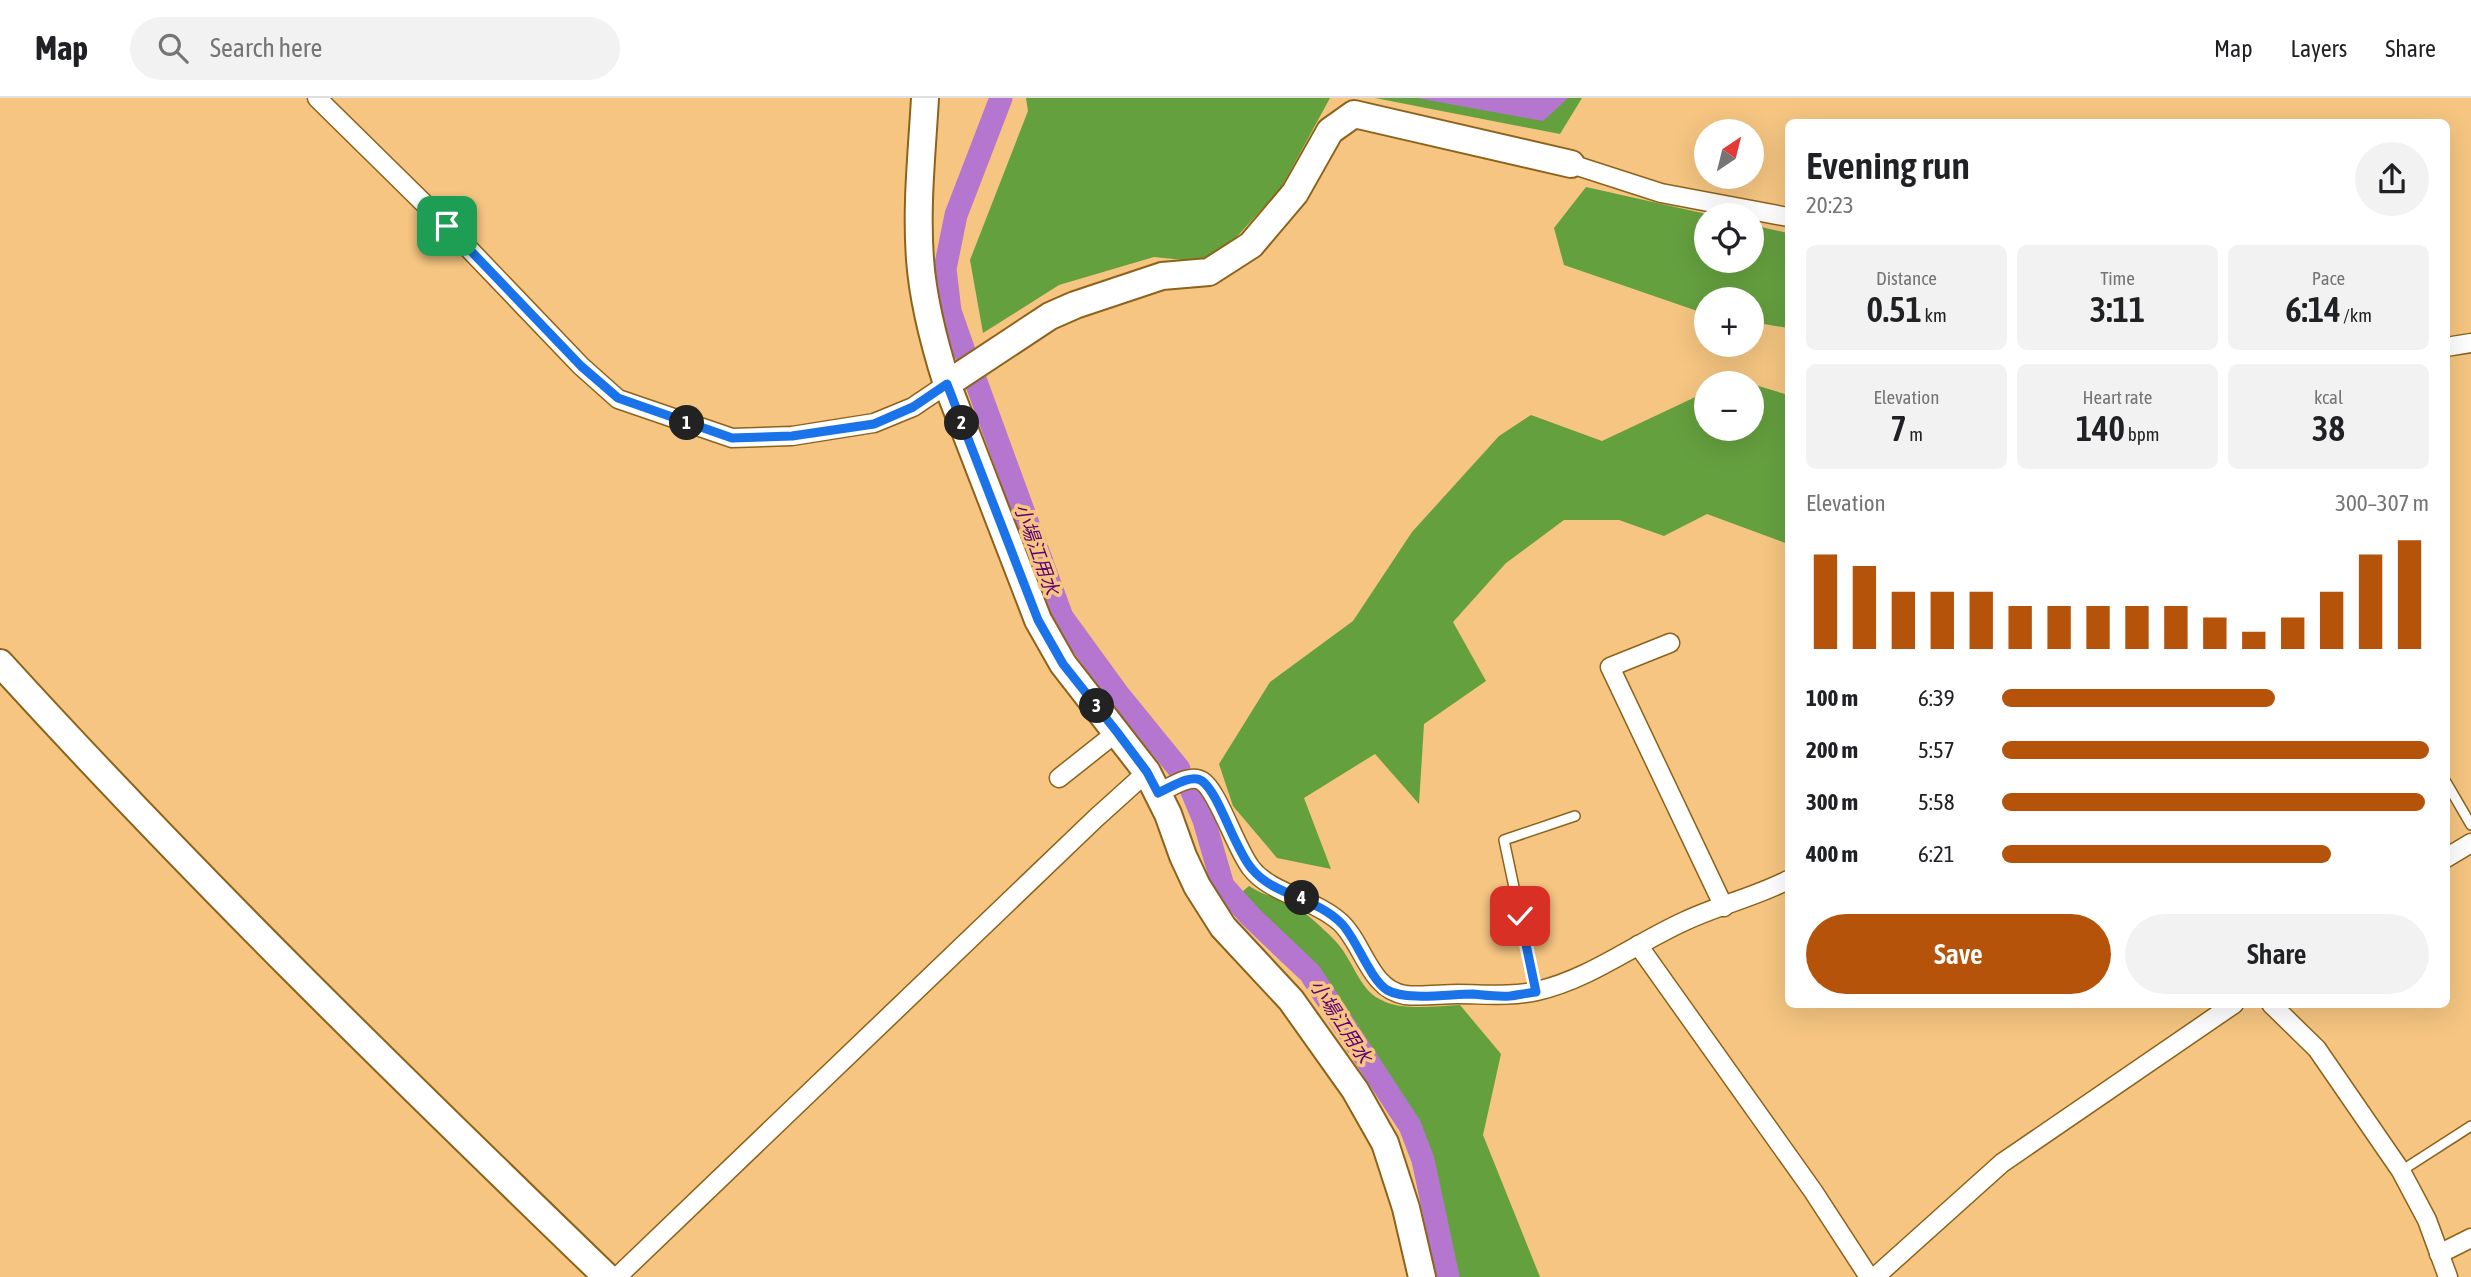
<!DOCTYPE html>
<meta charset="utf-8">
<style>
:root{--surface:#fff;--page:#f2f2f2;--text:#202124;--muted:#757577;--line:#e0e0e0;--accent:#b45309}
body{margin:0;font-family:"Asap Condensed","Noto Sans JP",sans-serif;background:var(--page);color:var(--text);height:100vh;display:flex;flex-direction:column;font-size:26px;white-space:nowrap}
*{box-sizing:border-box;margin:0}
p{font-size:23px;color:var(--muted)}
.icon{flex:none;width:38px;height:38px;fill:none;stroke:currentColor;stroke-width:2;stroke-linecap:round;stroke-linejoin:round}
.map{position:relative;flex:1;overflow:hidden}
.side{position:absolute;left:1785px;top:21px;width:665px;height:889px;display:flex;flex-direction:column;background:var(--surface);border-radius:10px;box-shadow:0 7px 28px #0002}
.side>*{flex:none}
.needle{width:46px;rotate:35deg}
.controls{position:absolute;left:1694px;top:21px;display:grid;gap:14px}
.controls a{display:grid;place-items:center;width:70px;height:70px;border-radius:50%;background:var(--surface);box-shadow:0 7px 28px #0002;font-size:35px}
.pin{position:absolute;display:grid;place-items:center;width:60px;height:60px;color:#fff;margin:-30px;border-radius:14px;box-shadow:0 4px 10px #0006}
.km{position:absolute;width:35px;height:35px;margin:-18px;border-radius:50%;background:#222;color:#fff;font-size:19px;line-height:35px;text-align:center}
.round{display:grid;place-items:center;flex:none;width:74px;height:74px;border-radius:37px;background:var(--page)}
.headline{display:flex;align-items:center;justify-content:space-between;height:119px;padding:0 21px}
h1{font-size:38px;font-weight:600;line-height:52px}
.figures{display:grid;grid-template-columns:repeat(3,1fr);gap:10px;height:119px;padding:7px 21px}
.figures div{display:grid;align-content:center;border-radius:10px;background:var(--page);text-align:center}
.figures b{font-size:35px;font-weight:600}
.figures small{font-size:19px;font-weight:400}
.figures p{font-size:19px}
.chart{height:196px;padding:14px 21px}
.chart p{display:flex;justify-content:space-between}
.chart svg{width:100%;height:126px;margin-top:7px;stroke:var(--accent);stroke-width:6}
.button{display:flex;gap:14px;margin-top:auto;padding:14px 21px}
.button a{flex:1;height:80px;border-radius:42px;background:var(--accent);color:#fff;font-size:28px;font-weight:600;line-height:80px;text-align:center}
.button a+a{background:var(--page);color:var(--text)}
ul{padding:0 21px;list-style:none;font-size:23px}
li{display:grid;grid-template-columns:112px 84px 1fr;align-items:center;height:52px}
li i{height:18px;border-radius:9px;background:var(--accent)}
header{display:flex;align-items:center;gap:42px;box-sizing:border-box;height:98px;padding:0 35px;background:var(--surface);border-bottom:2px solid var(--line)}
header strong{font-size:33px}
nav{display:flex;gap:38px;margin-inline-start:auto;font-size:24px}
.search{width:490px;height:63px;background:var(--page);display:flex;align-items:center;gap:18px;box-sizing:border-box;padding:0 24px;border-radius:38px;color:var(--muted);font-size:26px}
.map>svg:first-child{display:block}
.forest{fill:#65a03f}
.water{fill:#b476cf}
.lines{fill:none;stroke-linecap:round;stroke-linejoin:round}
.canal{stroke:#b476cf;stroke-width:23}
.lane-casing{stroke:#8d621a;stroke-width:12}
.street-casing{stroke:#8d621a;stroke-width:21}
.secondary-casing{stroke:#8d621a;stroke-width:30}
.lane{stroke:#fff;stroke-width:9}
.street{stroke:#fff;stroke-width:18}
.secondary{stroke:#fff;stroke-width:26}
.route-casing{stroke:#fff;stroke-width:14}
.route{stroke:#1a73e8;stroke-width:9}
.labels{text-anchor:middle;dominant-baseline:central;stroke-width:7;stroke-linejoin:round;paint-order:stroke}
.water-label{font-size:19px;font-style:italic;fill:#5c0278;stroke:#f5c581}
</style>
<header>
<strong>Map</strong>
<div class="search"><svg class="icon" aria-label="search" viewBox="0 0 24 24"><circle cx="10" cy="10" r="6"/><path d="M15 15l6 6"/></svg>Search here</div>
<nav><a>Map</a><a>Layers</a><a>Share</a></nav>
</header>
<div class="map">
<svg width="2471" height="1179" viewBox="0 0 2471 1179">
<rect width="100%" height="100%" fill="#f5c581"/>
<!-- forest -->
<g class="forest">
<polygon points="1026,0 1330,0 1281,90 1213,165 1154,159 1059,187 983,235 970,162 1028,13"/>
<polygon points="1375,0 1582,0 1560,36"/>
<polygon points="1586,89 1711,117 1706,117 1706,163 1752,163 1752,127 1788,135 1788,230 1752,224 1752,201 1706,201 1706,216 1564,167 1554,130"/>
<polygon points="1752,286 1788,297 1788,446 1707,416 1664,438 1619,422 1564,422 1506,465 1453,524 1486,583 1424,626 1419,706 1375,656 1304,700 1331,771 1277,760 1233,708 1219,666 1270,584 1353,523 1412,434 1499,338 1531,317 1602,343 1706,294 1706,331 1752,331"/>
<path d="M1249,788C1264,798 1282,801 1298,811C1307,816 1316,824 1323,831C1345,850 1347,860 1361,883C1382,918 1426,908 1460,907L1501,956L1483,1037L1540,1179H1455L1430,1061L1413,1023L1307,861L1266,827L1237,798Z"/>
</g>
<!-- water -->
<polygon class="water" points="1417,0 1568,0 1543,23"/>
<g class="lines">
<!-- canal -->
<g class="canal">
<polyline points="964,253 950,213 945,171 956,117 1001,0"/>
<polyline points="975,281 1062,519 1118,596 1179,671"/>
<polyline points="1191,691 1204,722 1223,788 1251,819 1310,875 1410,1028 1423,1062 1448,1179"/>
</g>
<!-- lane casing -->
<g class="lane-casing">
<g id="lane">
<polyline points="2446,684 2471,727"/>
<polyline points="1536,893 1504,742 1575,718"/>
<polyline points="2401,1073 2471,1028"/>
</g>
</g>
<!-- street casing -->
<g class="street-casing">
<g id="street">
<polyline points="317,0 447,128 581,268 618,301 732,340 792,338 874,325 913,309 947,286"/>
<polyline points="1571,66 1661,95 1788,119"/>
<polyline points="2446,249 2471,245"/>
<polyline points="1670,545 1610,569 1724,809"/>
<polyline points="1059,680 1117,634"/>
<path d="M1158,695C1170,690 1190,675 1202,683C1218,693 1235,749 1251,770C1271,796 1313,800 1340,824C1364,846 1369,891 1405,897C1422,899 1441,896 1458,896C1485,896 1511,899 1537,893C1590,881 1636,845 1685,823C1719,807 1755,799 1788,782"/>
<polyline points="2446,760 2471,745"/>
<polyline points="1638,847 1813,1093 1869,1179"/>
<polyline points="2271,906 2317,951 2401,1073 2427,1122 2448,1179"/>
<polyline points="2439,1156 2471,1140"/>
<polyline points="617,1179 1096,720 1147,674"/>
<polyline points="1875,1179 2002,1065 2234,906"/>
</g>
</g>
<!-- secondary casing -->
<g class="secondary-casing">
<g id="secondary">
<path d="M925,0C922,53 916,108 920,161C923,204 934,245 947,286L1038,522L1063,566L1147,674L1168,716L1183,758L1197,788L1223,829L1291,902L1355,992L1385,1045L1406,1110L1422,1179"/>
<polyline points="947,286 1050,218 1075,207 1162,178 1209,174 1251,147 1295,95 1330,33 1354,16 1571,66"/>
<path d="M0,565C194,778 400,979 607,1179"/>
</g>
</g>
<!-- lane -->
<use href="#lane" class="lane"/>
<!-- street -->
<use href="#street" class="street"/>
<!-- secondary -->
<use href="#secondary" class="secondary"/>
</g>
<g class="lines">
<!-- route casing -->
<g class="route-casing">
<path id="route" d="M447,128L581,268L618,300L732,340L792,338L874,326L913,309L947,286L1038,522L1063,566L1117,634L1147,674L1158,695C1170,690 1191,675 1202,683C1219,695 1234,750 1252,771C1274,798 1316,799 1342,826C1357,842 1370,881 1387,892C1406,903 1450,896 1472,896C1484,897 1497,899 1510,898C1518,897 1527,895 1536,894L1520,818"/>
</g>
<!-- route -->
<use href="#route" class="route"/>
</g>
<g class="labels">
<!-- water labels -->
<g class="water-label">
<text transform="translate(1037 451) rotate(70)">小場江用水</text>
<text transform="translate(1341 923) rotate(57)">小場江用水</text>
</g>
</g>
</svg>
<div class="controls">
<a><svg class="needle" viewBox="-14 -14 28 28"><path d="M0-13l5 13h-10z" fill="#e53935"/><path d="M0 13l5-13h-10z" fill="#757577"/></svg></a>
<a><svg class="icon" aria-label="locate" viewBox="0 0 24 24"><circle cx="12" cy="12" r="6"/><path d="M12 2v4M12 18v4M2 12h4M18 12h4"/></svg></a>
<a>+</a>
<a>−</a>
</div>
<div class="pin" style="left:447px;top:128px;background:#1e9e55"><svg class="icon" aria-label="arrive" viewBox="0 0 24 24"><path d="M6 21V4h12l-3 4 3 4H6"/></svg></div>
<div class="pin" style="left:1520px;top:818px;background:#d93025"><svg class="icon" aria-label="check" viewBox="0 0 24 24"><path d="M5 12l5 5 9-10"/></svg></div>
<b class="km" style="left:687px;top:325px">1</b>
<b class="km" style="left:962px;top:325px">2</b>
<b class="km" style="left:1097px;top:608px">3</b>
<b class="km" style="left:1302px;top:800px">4</b>
<section class="side">
<div class="headline"><div><h1>Evening run</h1><p>20:23</p></div><a class="round"><svg class="icon" aria-label="share" viewBox="0 0 24 24"><path d="M12 15V3M7 8l5-5 5 5M5 13v7h14v-7"/></svg></a></div>
<div class="figures">
<div><p>Distance</p><b>0.51<small> km</small></b></div>
<div><p>Time</p><b>3:11</b></div>
<div><p>Pace</p><b>6:14<small> /km</small></b></div>
</div>
<div class="figures">
<div><p>Elevation</p><b>7<small> m</small></b></div>
<div><p>Heart rate</p><b>140<small> bpm</small></b></div>
<div><p>kcal</p><b>38</b></div>
</div>
<div class="chart"><p><span>Elevation</span>300–307 m</p>
<svg viewBox="0 0 160 44" preserveAspectRatio="none"><path d="M5 44V11M15 44V15M25 44V24M35 44V24M45 44V24M55 44V29M65 44V29M75 44V29M85 44V29M95 44V29M105 44V33M115 44V38M125 44V33M135 44V24M145 44V11M155 44V6"/></svg>
</div>
<ul>
<li><b>100 m</b>6:39<i style="width:64%"></i></li>
<li><b>200 m</b>5:57<i style="width:100%"></i></li>
<li><b>300 m</b>5:58<i style="width:99%"></i></li>
<li><b>400 m</b>6:21<i style="width:77%"></i></li>
</ul>
<div class="button"><a>Save</a><a>Share</a></div>
</section>
</div>
